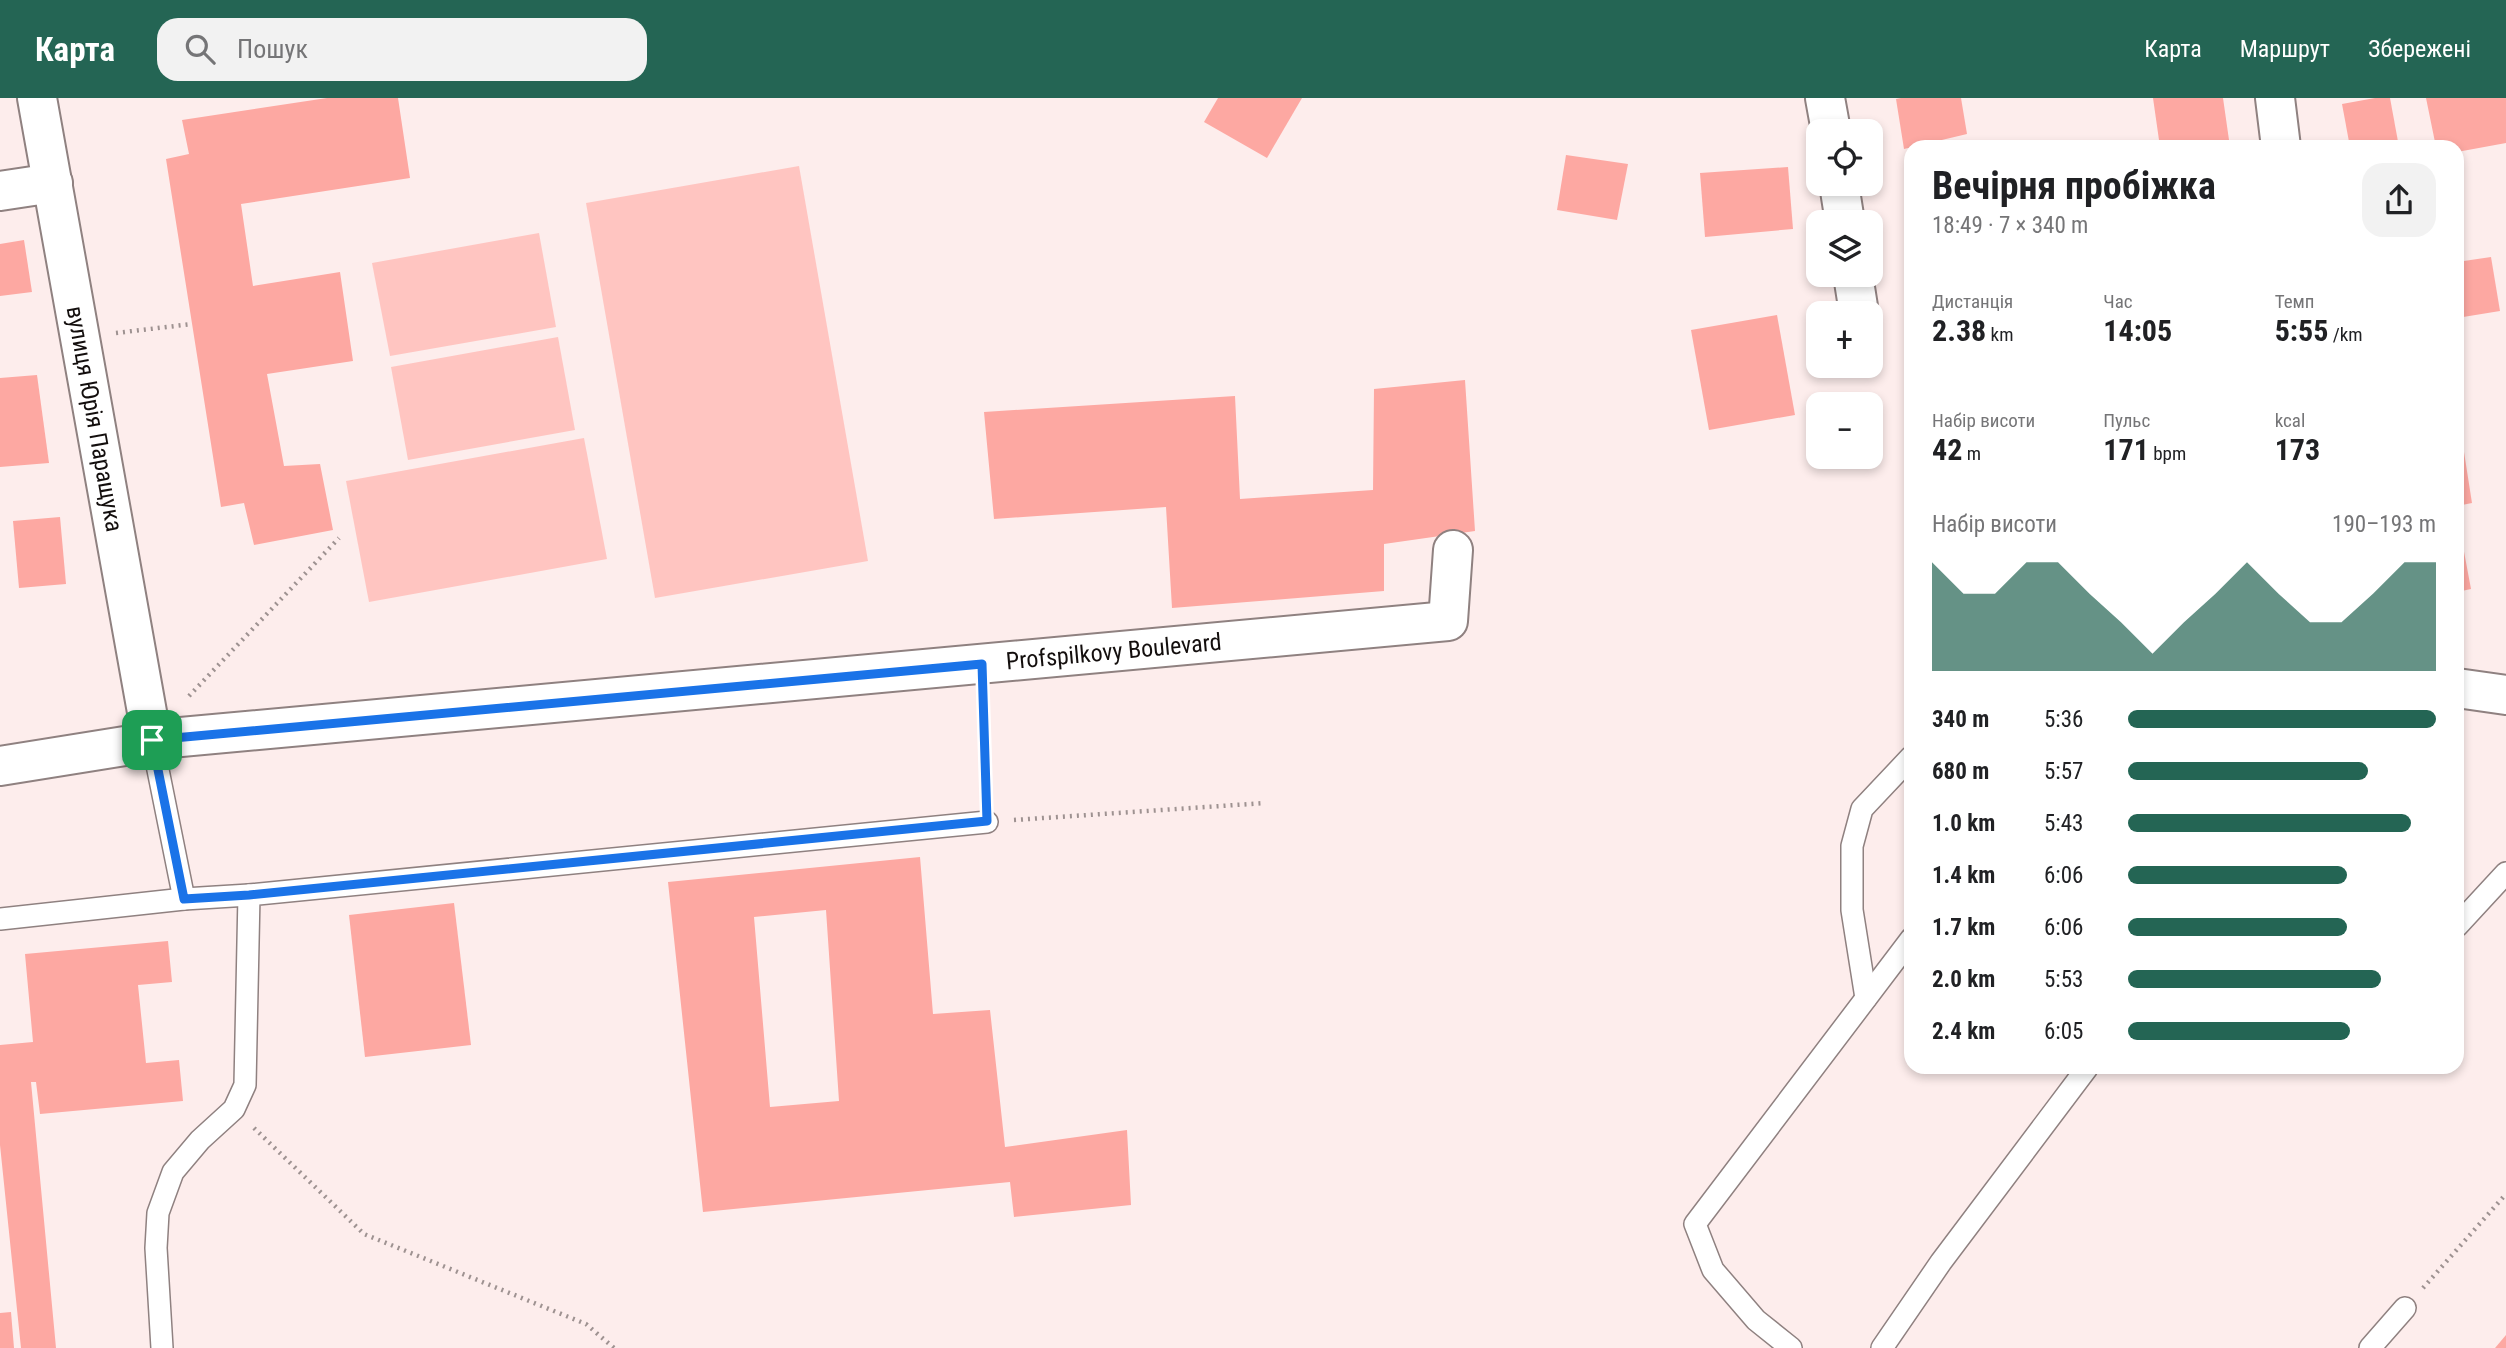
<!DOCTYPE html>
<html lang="uk">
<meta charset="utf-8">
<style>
:root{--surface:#fff;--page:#f2f2f2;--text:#202124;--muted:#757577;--accent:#246554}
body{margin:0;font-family:"Roboto Condensed",sans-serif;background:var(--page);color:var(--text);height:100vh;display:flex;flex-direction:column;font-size:26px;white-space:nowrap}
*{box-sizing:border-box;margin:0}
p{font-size:23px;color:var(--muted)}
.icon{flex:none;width:38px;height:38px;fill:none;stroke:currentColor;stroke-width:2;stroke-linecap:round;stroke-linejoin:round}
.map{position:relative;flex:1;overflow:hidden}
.panel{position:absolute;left:1904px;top:42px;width:560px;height:934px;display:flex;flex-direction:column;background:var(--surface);border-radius:21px;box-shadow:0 4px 10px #0003}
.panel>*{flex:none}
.fabs{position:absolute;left:1806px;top:21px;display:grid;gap:14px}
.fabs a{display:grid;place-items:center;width:77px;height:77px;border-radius:14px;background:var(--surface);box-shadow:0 4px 10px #0003;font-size:35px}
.pin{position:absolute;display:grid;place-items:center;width:60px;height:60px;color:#fff;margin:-30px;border-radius:14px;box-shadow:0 4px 10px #0006}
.round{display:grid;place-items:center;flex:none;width:74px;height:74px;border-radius:21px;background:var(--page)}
.overview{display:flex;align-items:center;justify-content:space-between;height:119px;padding:0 28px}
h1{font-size:38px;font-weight:700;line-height:52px}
.metrics{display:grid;grid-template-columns:repeat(3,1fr);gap:10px;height:119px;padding:7px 28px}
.metrics div{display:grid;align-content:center}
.metrics b{font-size:30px;font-weight:700}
.metrics small{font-size:19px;font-weight:400}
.metrics p{font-size:19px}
.chart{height:196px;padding:14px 28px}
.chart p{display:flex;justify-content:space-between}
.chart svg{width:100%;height:126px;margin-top:7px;fill:var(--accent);opacity:.7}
ul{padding:0 28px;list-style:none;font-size:23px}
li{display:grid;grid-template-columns:112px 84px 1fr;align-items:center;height:52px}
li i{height:18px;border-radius:9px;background:var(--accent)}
header{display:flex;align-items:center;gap:42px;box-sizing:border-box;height:98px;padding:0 35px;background:var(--accent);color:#fff}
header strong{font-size:33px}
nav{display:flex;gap:38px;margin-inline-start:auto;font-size:24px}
.search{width:490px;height:63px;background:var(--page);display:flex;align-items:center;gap:18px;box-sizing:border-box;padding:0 24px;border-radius:21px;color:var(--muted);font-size:26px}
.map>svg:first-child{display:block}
.green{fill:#ffc5c1}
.building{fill:#fda8a2;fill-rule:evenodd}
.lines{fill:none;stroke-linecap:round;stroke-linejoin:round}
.lane-casing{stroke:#8f8180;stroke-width:24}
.street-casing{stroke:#8f8180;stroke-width:42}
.path{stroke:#9e9291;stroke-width:4.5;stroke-dasharray:2 5;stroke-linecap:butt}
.lane{stroke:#fff;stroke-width:21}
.street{stroke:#fff;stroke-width:38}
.route-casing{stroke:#fff;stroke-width:14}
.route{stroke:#1a73e8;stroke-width:9}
.labels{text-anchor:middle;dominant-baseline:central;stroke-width:5;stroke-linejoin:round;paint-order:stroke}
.street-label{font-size:24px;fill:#130e0d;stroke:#fdedec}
</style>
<header>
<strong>Карта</strong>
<div class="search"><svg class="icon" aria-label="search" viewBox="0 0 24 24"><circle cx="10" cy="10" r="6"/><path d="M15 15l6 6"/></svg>Пошук</div>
<nav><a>Карта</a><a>Маршрут</a><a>Збережені</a></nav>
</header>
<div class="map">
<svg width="2506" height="1250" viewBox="0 0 2506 1250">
<rect width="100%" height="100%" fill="#fdedec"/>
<!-- green -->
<g class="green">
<polygon points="799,68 868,463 655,500 586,105"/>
<polygon points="539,135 556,229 390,258 372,165"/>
<polygon points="558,239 575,332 408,362 391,269"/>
<polygon points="584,340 607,461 369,504 346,383"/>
</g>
<!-- building -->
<g class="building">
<polygon points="327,0 398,0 410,80 241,106 253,188 340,174 353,263 267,276 284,368 320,366 333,432 254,447 244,405 221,409 166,61 189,56 182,22"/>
<polygon points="1218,0 1302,0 1267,60 1204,24"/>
<polygon points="1901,0 1961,0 1967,36 1904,51 1896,1"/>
<polygon points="2153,0 2223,0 2230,49 2160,49"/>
<polygon points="2375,0 2390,0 2399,49 2350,49 2342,6"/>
<polygon points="2426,0 2506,0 2506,45 2457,54 2457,49 2436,49"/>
<polygon points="1566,57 1628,66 1617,122 1557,112"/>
<polygon points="1788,69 1793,131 1705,139 1700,75"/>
<polygon points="24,142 32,194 0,198 0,146"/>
<polygon points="2491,159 2500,213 2457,220 2457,164"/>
<polygon points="1777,217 1795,317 1709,332 1691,232"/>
<polygon points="37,277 49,365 0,369 0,280"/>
<polygon points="1465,282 1475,433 1384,446 1384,493 1172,510 1166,409 994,421 984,314 1235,298 1240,401 1373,392 1374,291"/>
<polygon points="2464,354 2472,405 2457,408 2457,355"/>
<polygon points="60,419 66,486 19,490 13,423"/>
<polygon points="2462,443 2471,491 2457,494 2457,444"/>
<path d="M920,759L933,916L990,912L1005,1049L1127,1032L1131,1107L1014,1119L1010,1084L703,1114L668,784ZM826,812L839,1003L770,1009L754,819Z"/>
<polygon points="454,805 471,947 365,959 349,817"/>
<polygon points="168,843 172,884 138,887 146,965 179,962 183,1003 40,1016 36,984 31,984 56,1250 21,1250 0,1047 0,947 33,944 25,856"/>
<polygon points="11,1214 14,1250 0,1250 0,1215"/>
<polygon points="2506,1237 2506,1250 2495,1250"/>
</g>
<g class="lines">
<!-- lane casing -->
<g class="lane-casing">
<g id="lane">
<polyline points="152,642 184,801"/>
<polyline points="0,821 184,801 249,797"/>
<polyline points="2457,828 2506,775"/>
<polyline points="1866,900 1852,812 1852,748 1862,711 1911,659"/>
<polyline points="162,1250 156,1150 158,1115 173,1074 200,1042 234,1011 245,987 249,797 987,724"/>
<polyline points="1791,1250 1756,1222 1713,1172 1695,1126 1911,841"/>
<polyline points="1882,1250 1941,1164 2087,970"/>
<polyline points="2370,1250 2405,1210"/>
</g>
</g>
<!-- street casing -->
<g class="street-casing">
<g id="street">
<path id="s1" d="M37,0L152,642"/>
<polyline points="1825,0 1831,33"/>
<polyline points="2275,0 2281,49"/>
<polyline points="1839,86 1845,124"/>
<polyline points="0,93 53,85"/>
<polyline points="1853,177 1859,215"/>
<polyline points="2457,590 2506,597"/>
<path id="s2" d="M0,668L181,639L1448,523L1453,452"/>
</g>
</g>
<!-- path -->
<g class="path">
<polyline points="116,235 192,226"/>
<polyline points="189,598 339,440"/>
<polyline points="984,603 986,696"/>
<polyline points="1014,722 1265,705"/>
<polyline points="254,1030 364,1136 586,1226 614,1250"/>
<polyline points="2423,1190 2506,1096"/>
</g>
<!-- lane -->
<use href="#lane" class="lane"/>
<!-- street -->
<use href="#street" class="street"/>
</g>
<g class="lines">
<!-- route casing -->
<g class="route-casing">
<polygon id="route" points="982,566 987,723 249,797 184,801 152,642"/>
</g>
<!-- route -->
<use href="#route" class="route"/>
</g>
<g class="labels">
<!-- street labels -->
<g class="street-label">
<text stroke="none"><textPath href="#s1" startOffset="326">вулиця Юрія Паращука</textPath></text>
<text stroke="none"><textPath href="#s2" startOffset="1120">Profspilkovy Boulevard</textPath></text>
</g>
</g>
</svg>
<div class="fabs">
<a><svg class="icon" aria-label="locate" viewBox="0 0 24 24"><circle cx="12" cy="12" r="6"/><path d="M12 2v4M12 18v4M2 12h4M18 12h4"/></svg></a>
<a><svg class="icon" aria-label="layers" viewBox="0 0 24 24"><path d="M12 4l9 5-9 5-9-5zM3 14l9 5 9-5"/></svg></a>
<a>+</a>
<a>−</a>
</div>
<div class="pin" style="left:152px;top:642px;background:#1e9e55"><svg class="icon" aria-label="arrive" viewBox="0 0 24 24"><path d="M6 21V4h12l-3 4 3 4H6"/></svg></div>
<section class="panel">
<div class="overview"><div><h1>Вечірня пробіжка</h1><p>18:49 · 7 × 340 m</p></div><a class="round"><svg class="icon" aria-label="share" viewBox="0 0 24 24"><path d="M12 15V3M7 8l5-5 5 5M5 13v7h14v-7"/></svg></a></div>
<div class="metrics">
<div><p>Дистанція</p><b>2.38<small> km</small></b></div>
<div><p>Час</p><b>14:05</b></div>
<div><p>Темп</p><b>5:55<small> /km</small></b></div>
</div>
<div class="metrics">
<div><p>Набір висоти</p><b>42<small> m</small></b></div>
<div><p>Пульс</p><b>171<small> bpm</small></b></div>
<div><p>kcal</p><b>173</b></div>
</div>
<div class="chart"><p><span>Набір висоти</span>190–193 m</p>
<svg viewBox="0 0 160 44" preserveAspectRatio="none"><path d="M0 44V6L10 17L20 17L30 6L40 6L50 17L60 27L70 38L80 27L90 17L100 6L110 17L120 27L130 27L140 17L150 6L160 6V44z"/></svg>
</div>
<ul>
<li><b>340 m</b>5:36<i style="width:100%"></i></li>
<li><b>680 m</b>5:57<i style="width:78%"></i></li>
<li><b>1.0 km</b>5:43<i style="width:92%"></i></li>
<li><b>1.4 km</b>6:06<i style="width:71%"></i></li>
<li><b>1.7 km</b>6:06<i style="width:71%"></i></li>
<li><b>2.0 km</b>5:53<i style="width:82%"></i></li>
<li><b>2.4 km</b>6:05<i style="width:72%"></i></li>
</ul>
</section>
</div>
